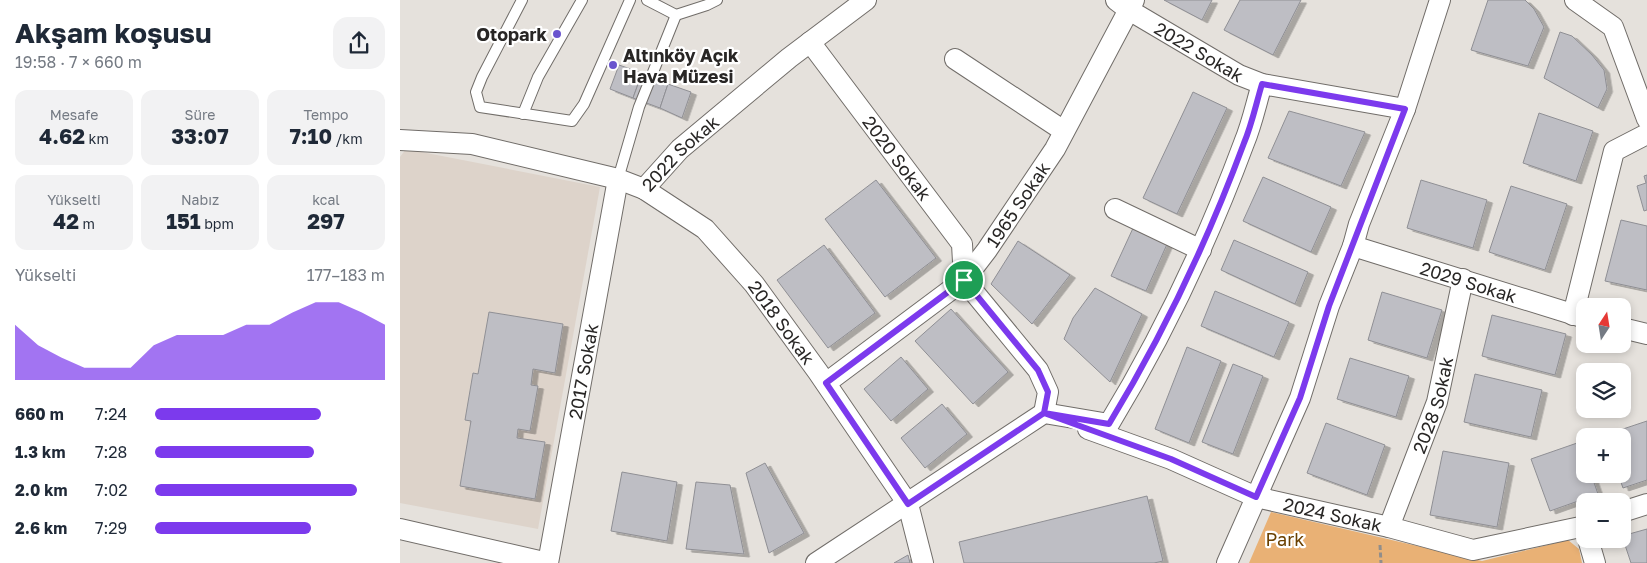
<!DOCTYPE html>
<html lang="tr">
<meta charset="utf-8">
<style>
:root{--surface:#fff;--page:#f2f2f3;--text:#1f2937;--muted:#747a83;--accent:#7c3aed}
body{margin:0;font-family:"Golos Text",sans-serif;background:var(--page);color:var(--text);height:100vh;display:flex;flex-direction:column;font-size:19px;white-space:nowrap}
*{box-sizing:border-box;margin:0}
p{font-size:16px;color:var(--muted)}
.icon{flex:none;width:28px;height:28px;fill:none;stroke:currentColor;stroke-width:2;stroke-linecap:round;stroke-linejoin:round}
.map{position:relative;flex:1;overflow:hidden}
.sheet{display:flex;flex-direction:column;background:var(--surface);width:400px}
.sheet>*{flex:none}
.needle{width:32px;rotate:12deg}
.controls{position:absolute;left:1176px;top:298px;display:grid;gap:10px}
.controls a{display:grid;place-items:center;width:55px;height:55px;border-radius:10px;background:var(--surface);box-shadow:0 2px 8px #0003;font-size:25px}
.pin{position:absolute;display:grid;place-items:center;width:42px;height:42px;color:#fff;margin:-21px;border:2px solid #fff;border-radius:50%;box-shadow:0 1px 5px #0007}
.round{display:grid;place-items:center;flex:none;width:52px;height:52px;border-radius:15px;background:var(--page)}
.overview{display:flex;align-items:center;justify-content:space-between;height:85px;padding:0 15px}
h1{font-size:28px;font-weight:700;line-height:38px}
.metrics{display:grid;grid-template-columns:repeat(3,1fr);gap:8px;height:85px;padding:5px 15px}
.metrics div{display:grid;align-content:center;border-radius:12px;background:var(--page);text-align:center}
.metrics b{font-size:21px;font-weight:700}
.metrics small{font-size:14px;font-weight:400}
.metrics p{font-size:14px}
.chart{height:140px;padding:10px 15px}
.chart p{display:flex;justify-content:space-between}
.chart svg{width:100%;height:90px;margin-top:5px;fill:var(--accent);opacity:.7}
ul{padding:0 15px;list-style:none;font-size:16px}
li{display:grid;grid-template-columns:80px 60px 1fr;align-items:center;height:38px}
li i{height:12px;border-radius:6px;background:var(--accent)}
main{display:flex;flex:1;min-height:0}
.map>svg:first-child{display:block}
.built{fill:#ddd3ca}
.green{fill:#e9b175}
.building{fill:#bebec4;stroke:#8f8f94;filter:url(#shadow)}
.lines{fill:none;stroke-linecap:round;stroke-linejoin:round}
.service-casing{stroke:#716d69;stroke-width:12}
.minor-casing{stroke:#716d69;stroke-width:22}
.path{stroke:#918e8b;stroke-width:3;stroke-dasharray:5 2.5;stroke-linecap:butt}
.service{stroke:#fff;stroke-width:10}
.minor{stroke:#fff;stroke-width:20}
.route-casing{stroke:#fff;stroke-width:10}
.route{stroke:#7c3aed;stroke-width:6}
.poi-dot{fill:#6a54ce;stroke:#fff;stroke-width:2}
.labels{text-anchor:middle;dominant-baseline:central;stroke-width:4.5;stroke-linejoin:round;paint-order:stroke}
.poi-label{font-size:18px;font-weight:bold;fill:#282625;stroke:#fff;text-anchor:end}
.street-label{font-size:18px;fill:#282625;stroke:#fff}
.park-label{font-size:18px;fill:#6a4001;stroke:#fff}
</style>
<main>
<section class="sheet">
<div class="overview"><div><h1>Akşam koşusu</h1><p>19:58 · 7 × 660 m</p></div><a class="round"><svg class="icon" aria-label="share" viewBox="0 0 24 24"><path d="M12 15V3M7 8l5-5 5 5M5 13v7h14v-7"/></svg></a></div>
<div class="metrics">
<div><p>Mesafe</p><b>4.62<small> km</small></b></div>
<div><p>Süre</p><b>33:07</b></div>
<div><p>Tempo</p><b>7:10<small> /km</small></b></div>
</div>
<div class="metrics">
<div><p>Yükselti</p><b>42<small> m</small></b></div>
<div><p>Nabız</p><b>151<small> bpm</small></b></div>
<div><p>kcal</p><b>297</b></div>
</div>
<div class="chart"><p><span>Yükselti</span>177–183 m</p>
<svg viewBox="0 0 160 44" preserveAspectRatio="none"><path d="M0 44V17L10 27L20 33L30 38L40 38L50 38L60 27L70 22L80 22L90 22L100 17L110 17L120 11L130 6L140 6L150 11L160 17V44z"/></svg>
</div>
<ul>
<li><b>660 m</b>7:24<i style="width:72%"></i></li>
<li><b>1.3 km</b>7:28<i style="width:69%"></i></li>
<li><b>2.0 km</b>7:02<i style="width:88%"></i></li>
<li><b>2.6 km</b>7:29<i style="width:68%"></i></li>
</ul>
</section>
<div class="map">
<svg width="1247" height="563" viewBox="0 0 1247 563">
<defs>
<filter id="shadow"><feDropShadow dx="5.5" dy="3" stdDeviation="0" flood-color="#0004"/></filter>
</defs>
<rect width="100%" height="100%" fill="#e5e1dc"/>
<!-- built -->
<polygon class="built" points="6,149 200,187 138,529 0,503 0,157"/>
<!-- green -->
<polygon class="green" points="871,512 1082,561 1168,540 1179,549 1182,563 849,563"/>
<!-- building -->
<g class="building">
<polygon points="764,0 812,0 802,20"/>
<polygon points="840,0 901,0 873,55 824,30"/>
<polygon points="1088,0 1125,0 1134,9 1144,27 1128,66 1071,50"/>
<polygon points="1160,32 1172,36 1192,55 1204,70 1207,89 1198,108 1144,78"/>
<polygon points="219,65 242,73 233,98 210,89"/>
<polygon points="242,73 268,84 260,108 233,98"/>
<polygon points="268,84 291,92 282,118 260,108"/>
<polygon points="793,92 827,108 777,214 743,198"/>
<polygon points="889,111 965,132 941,186 868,158"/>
<polygon points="1139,113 1193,131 1176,181 1123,163"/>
<polygon points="1247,175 1247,210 1244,211 1237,186 1246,183 1244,176"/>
<polygon points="863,177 931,207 911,252 843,221"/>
<polygon points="476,180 536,258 485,297 425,219"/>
<polygon points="1021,180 1087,200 1073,248 1007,228"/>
<polygon points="1111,186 1167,204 1145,270 1089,252"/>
<polygon points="1221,220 1247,226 1247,290 1205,281"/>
<polygon points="734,226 768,242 746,291 711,276"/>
<polygon points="834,240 908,272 895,304 821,270"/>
<polygon points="618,241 670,275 632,324 591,284"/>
<polygon points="424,245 475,313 428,348 377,280"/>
<polygon points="695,288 742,314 710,382 664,339 673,318"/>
<polygon points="815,291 889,322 874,357 801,326"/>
<polygon points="982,292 1042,310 1027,358 968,340"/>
<polygon points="551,309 608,372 573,404 515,341"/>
<polygon points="89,312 163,324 155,373 133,369 131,385 138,386 130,431 118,429 117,438 145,442 135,499 60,486 71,421 65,420 73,373 78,374"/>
<polygon points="1092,315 1166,334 1155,375 1082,356"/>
<polygon points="787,347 821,361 789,443 755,429"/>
<polygon points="501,357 528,389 491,421 464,389"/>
<polygon points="950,358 1009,376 996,417 937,399"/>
<polygon points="833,364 863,376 833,454 802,442"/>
<polygon points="1075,374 1142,390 1131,437 1064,422"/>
<polygon points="542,404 567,434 525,468 501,438"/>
<polygon points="1247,421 1247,480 1223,488 1218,474 1222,474 1222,436 1205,435"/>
<polygon points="926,423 985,445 967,495 907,473"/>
<polygon points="1180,442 1185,457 1185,474 1191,474 1198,494 1150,511 1131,459"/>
<polygon points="1043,451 1109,463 1097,527 1030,515"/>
<polygon points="365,463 404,533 369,553 346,473"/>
<polygon points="222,472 277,482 267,541 211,531"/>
<polygon points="296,482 330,485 344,554 286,549"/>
<polygon points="747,496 763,561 754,563 564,563 559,542"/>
<polygon points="1247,529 1247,563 1231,563 1222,536"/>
<polygon points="508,555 510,563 494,563"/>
</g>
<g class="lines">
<!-- service casing -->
<g class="service-casing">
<g id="service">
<polyline points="122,0 82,77 76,92 80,107 172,121 184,104 230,0"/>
<polyline points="247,0 276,15 307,5 317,0"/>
<polyline points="123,114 138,77 182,0"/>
<polyline points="218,179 239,107 276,15"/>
</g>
</g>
<!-- minor casing -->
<g class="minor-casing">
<g id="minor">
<path id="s1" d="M716,0L729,10L839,75L862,84L1005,109"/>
<polyline points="1175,0 1213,27 1247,119"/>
<path id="s2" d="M410,42L562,244L564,280L638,370L648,392L644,413"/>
<polyline points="555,59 664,131"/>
<path id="s3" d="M0,140L72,144L218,179L244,189L305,229L354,284L418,372L508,504L523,563"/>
<path id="s4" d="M244,189L280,149L389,58L466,0"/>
<polyline points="715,209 801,250"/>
<path id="s5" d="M953,246L1185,318"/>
<polyline points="1173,315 1214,151 1247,134"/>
<polyline points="1222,328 1247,334"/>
<path id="s6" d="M426,383L564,280L587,250L655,149L734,0"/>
<path id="s7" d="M688,429L771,459L856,497L989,527L1073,550L1185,526"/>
<polyline points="1222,512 1247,504"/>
<path id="s8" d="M989,527L1037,402L1063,279"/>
<polyline points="0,529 148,563"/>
<polyline points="1188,539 1195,563"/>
<path id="s9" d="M148,563L218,179"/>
<path d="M416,563L644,413L709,424C763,335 808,240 844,143C852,124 856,104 862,84"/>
<polyline points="827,563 900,398 929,306 953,246 959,224 1005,109 1040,0"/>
</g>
</g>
<!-- path -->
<polyline class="path" points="980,545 981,563"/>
<!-- service -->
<use href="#service" class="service"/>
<!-- minor -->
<use href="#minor" class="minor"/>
</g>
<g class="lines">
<!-- route casing -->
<g class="route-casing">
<path id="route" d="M564,280L426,383L508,504L644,413L771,459L856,497L900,398L929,306L1005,109L862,84C856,104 852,124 844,143C808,240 763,335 709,424L644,413L648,392L638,370L564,280"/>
</g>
<!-- route -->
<use href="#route" class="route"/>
</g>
<!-- markers -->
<g class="poi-dot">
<circle cx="157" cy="34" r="5"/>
<circle cx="213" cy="65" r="5"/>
</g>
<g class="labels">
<!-- poi labels -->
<g class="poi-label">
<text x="147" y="34">Otopark</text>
<text x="223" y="55" text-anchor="start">Altınköy Açık<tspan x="223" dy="21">Hava Müzesi</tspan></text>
</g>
<!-- street labels -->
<g class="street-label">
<text stroke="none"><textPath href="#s1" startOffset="98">2022 Sokak</textPath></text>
<text stroke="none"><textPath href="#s4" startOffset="51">2022 Sokak</textPath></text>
<text stroke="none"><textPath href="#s2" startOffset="145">2020 Sokak</textPath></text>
<text stroke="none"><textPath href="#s6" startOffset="265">1965 Sokak</textPath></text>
<text stroke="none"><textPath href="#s5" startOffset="121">2029 Sokak</textPath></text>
<text stroke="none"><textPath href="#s3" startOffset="444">2018 Sokak</textPath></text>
<text stroke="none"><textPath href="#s9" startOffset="195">2017 Sokak</textPath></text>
<text stroke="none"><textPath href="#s8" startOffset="130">2028 Sokak</textPath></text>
<text stroke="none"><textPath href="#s7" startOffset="260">2024 Sokak</textPath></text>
</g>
<!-- park labels -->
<g class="park-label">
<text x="885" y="539">Park</text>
</g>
</g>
</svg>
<div class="controls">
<a><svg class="needle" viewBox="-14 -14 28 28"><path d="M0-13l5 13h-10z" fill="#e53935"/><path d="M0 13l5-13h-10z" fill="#747a83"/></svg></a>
<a><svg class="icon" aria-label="layers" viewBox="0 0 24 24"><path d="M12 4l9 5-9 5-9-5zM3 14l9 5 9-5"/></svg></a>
<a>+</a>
<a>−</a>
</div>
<div class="pin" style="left:564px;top:280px;background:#1e9e55"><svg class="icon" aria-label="arrive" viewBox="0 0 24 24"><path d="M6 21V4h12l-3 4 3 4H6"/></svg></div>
</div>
</main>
